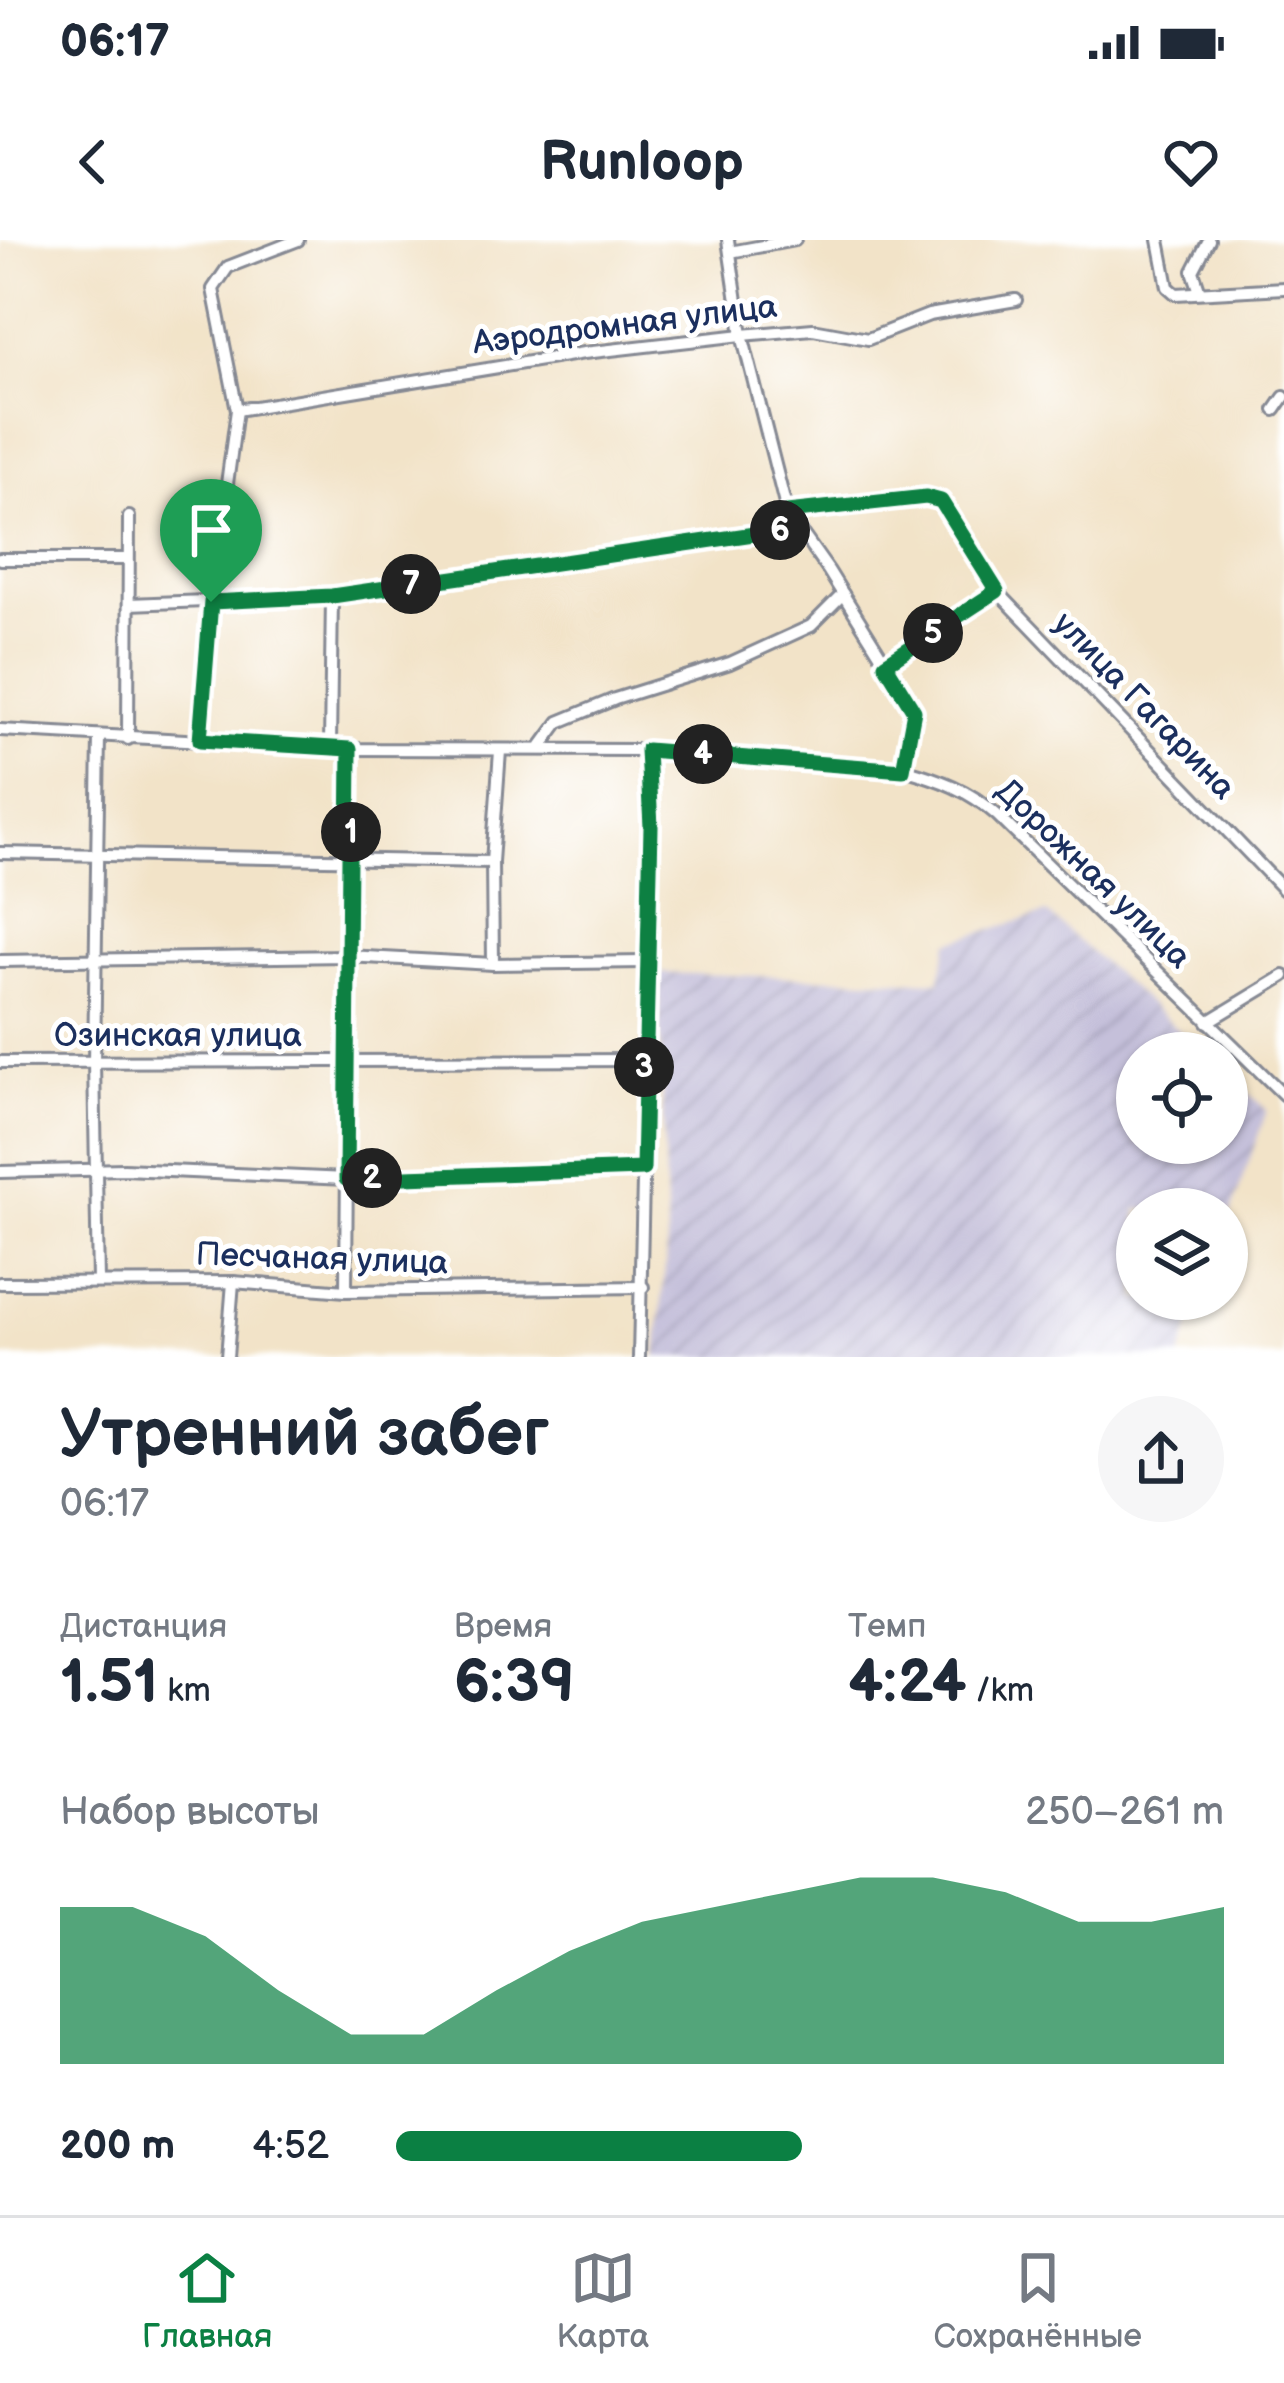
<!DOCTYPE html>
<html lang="ru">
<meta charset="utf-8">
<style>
:root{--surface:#fff;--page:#f6f6f7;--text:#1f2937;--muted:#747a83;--line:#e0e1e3;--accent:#0b8043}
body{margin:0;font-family:"Balsamiq Sans",sans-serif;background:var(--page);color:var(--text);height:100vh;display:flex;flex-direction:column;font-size:45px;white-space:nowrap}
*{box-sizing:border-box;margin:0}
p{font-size:39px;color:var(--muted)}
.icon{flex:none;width:66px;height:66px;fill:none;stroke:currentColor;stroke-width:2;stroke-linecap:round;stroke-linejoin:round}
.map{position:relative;height:1117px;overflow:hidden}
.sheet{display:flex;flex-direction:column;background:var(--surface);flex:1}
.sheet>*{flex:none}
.tools{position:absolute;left:1116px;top:792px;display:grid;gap:24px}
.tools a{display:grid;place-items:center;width:132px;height:132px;border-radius:50%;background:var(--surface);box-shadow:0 3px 9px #0004;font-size:60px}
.pin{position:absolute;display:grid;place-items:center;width:102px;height:102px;color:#fff;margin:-123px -51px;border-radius:50% 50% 50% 0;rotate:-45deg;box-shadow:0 0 12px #0007}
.pin .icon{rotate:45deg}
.km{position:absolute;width:60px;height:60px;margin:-30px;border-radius:50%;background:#222;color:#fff;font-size:33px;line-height:60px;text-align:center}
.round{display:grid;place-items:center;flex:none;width:126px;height:126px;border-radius:63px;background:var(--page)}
.summary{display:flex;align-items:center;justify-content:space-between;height:204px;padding:0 60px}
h1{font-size:66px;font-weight:700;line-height:90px}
.stats{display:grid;grid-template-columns:repeat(3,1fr);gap:18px;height:204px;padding:12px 60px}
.stats div{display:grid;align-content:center}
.stats b{font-size:60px;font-weight:700}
.stats small{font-size:33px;font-weight:400}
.stats p{font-size:33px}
.chart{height:336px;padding:24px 60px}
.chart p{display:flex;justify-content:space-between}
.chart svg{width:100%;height:216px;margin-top:12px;fill:var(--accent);opacity:.7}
ul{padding:0 60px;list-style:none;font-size:39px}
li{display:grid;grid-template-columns:192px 144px 1fr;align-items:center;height:90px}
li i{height:30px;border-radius:15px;background:var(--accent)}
.status{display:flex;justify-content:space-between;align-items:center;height:84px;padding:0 60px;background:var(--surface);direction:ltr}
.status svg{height:33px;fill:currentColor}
header{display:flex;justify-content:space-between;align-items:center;height:156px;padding:0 60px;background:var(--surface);font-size:54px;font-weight:700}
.dock{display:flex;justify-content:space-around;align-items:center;height:168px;border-top:3px solid var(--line);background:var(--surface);font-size:33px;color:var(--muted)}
.dock a{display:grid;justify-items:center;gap:6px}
.dock .current{color:var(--accent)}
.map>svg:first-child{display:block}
.industrial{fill:url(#industrial-furrows)}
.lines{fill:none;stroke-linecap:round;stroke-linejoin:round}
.street-casing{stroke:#868993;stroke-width:16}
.street{stroke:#fff;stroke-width:10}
.route-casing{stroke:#fff;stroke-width:24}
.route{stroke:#0b8043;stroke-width:15}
.labels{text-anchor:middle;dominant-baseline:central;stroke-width:10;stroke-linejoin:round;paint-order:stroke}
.street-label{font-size:33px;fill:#1b2f5e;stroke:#fff}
</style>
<div class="status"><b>06:17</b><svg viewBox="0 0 49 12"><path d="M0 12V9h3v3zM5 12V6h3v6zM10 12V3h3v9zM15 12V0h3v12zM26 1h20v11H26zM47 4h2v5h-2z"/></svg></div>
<header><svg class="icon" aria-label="back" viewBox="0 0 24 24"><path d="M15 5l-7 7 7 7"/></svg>Runloop<svg class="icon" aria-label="heart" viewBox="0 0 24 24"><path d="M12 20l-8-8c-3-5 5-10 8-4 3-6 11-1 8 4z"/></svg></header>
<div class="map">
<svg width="1284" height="1117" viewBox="0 0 1284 1117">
<defs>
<pattern id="industrial-furrows" width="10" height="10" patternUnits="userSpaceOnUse" patternTransform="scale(3)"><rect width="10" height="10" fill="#c5c0da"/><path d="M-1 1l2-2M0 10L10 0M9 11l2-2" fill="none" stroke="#a9a5be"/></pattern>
</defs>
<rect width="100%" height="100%" fill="#fff"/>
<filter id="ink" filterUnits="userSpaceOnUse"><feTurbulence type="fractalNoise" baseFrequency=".00833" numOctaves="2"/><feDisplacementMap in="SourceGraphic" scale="24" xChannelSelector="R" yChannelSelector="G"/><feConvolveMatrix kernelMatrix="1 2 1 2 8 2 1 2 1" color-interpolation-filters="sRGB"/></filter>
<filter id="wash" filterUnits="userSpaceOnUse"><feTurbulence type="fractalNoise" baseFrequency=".004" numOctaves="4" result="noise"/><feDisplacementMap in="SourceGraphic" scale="48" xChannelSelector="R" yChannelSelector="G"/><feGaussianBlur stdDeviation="2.7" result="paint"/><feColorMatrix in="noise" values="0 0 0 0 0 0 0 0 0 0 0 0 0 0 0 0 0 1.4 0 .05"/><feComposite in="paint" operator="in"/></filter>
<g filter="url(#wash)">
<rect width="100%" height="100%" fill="#f2e3c8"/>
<!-- industrial -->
<polygon class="industrial" points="1047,673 1204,813 1137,813 1137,903 1227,903 1227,834 1267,870 1227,984 1227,969 1137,969 1137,1059 1200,1059 1180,1117 1009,1117 1009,1111 1006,1117 657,1117 667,1002 658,733 939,741 949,702"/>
</g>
<g filter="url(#ink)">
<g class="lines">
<!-- street casing -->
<g class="street-casing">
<g id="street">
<polyline points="728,0 742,95 787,272 828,330 913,467 903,529"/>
<polyline points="1159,0 1168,47 1176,54 1284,48"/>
<polyline points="730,12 795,0"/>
<polyline points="1200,52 1193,31 1209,0"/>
<polyline points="237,170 584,113 742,95 813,89 868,99 929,75 1016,60"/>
<polyline points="1275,170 1284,157"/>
<polyline points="787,272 926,257 941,261 997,351 1284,650"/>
<polyline points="0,319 127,319"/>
<polyline points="129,364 332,356 796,287"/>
<polyline points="885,424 997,351"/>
<path d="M0,490L350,509L647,510L903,529C939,539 969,550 997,575L1284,855"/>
<polyline points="128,499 129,277"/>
<polyline points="200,500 211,362 237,170 213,49 228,27 298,0"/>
<polyline points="330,506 332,356"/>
<polyline points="540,508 559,482 615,459 730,423 811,386 843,354"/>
<polyline points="0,613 492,622"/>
<polyline points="0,721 347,716 493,724 645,722"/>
<polyline points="493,724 492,622 500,511"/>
<polyline points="1208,782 1284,736"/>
<polyline points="0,822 644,820"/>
<polyline points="0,932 124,929 346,939 643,929"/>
<polyline points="98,1042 94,822 99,497"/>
<polyline points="0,1043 233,1042 346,1051 643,1047"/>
<polyline points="346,1051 350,509"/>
<polyline points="227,1117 233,1042"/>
<polyline points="639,1117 651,587 647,510"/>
</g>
</g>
<!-- street -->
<use href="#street" class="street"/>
</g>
</g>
<g class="lines" filter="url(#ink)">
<!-- route casing -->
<g class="route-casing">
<polygon id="route" points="926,257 941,261 997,351 885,424 914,471 903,530 647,510 651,587 643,929 346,939 350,509 200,500 211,362 332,356 781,290 796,287 787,272"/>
</g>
<!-- route -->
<use href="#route" class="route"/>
</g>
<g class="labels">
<!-- street labels -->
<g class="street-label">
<text transform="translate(625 85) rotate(-7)">Аэродромная улица</text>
<text transform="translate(1144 466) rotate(46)">улица Гагарина</text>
<text transform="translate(1093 634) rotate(44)">Дорожная улица</text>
<text x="178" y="796">Озинская улица</text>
<text transform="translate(322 1019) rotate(2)">Песчаная улица</text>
</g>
</g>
</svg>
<div class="tools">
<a><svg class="icon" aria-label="locate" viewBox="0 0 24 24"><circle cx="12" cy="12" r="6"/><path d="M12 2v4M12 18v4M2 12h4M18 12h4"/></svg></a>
<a><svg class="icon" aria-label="layers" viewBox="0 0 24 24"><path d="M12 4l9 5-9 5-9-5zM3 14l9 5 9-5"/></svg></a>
</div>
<div class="pin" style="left:211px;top:362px;background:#1e9e55"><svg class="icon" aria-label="arrive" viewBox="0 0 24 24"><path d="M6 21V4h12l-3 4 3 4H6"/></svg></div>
<b class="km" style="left:351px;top:592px">1</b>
<b class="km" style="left:372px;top:938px">2</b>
<b class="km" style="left:644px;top:827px">3</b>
<b class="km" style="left:703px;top:514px">4</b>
<b class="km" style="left:933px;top:393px">5</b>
<b class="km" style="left:780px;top:290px">6</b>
<b class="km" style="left:411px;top:344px">7</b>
</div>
<section class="sheet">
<div class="summary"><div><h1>Утренний забег</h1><p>06:17</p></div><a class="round"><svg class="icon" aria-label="share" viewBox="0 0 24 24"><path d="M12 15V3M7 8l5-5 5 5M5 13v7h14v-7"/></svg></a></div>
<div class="stats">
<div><p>Дистанция</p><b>1.51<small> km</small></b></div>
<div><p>Время</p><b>6:39</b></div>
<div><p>Темп</p><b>4:24<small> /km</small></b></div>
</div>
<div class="chart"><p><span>Набор высоты</span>250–261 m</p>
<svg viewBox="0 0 160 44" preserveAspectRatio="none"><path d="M0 44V12L10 12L20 18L30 29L40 38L50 38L60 29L70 21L80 15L90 12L100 9L110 6L120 6L130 9L140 15L150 15L160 12V44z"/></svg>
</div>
<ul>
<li><b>200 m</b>4:52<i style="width:49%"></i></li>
</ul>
</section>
<nav class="dock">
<a class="current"><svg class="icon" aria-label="home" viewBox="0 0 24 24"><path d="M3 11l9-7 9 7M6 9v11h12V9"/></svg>Главная</a>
<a><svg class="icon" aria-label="map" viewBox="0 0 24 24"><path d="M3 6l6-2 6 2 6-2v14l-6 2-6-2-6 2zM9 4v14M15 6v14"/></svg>Карта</a>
<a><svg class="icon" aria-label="saved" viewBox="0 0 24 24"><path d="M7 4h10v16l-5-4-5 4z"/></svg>Сохранённые</a>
</nav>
